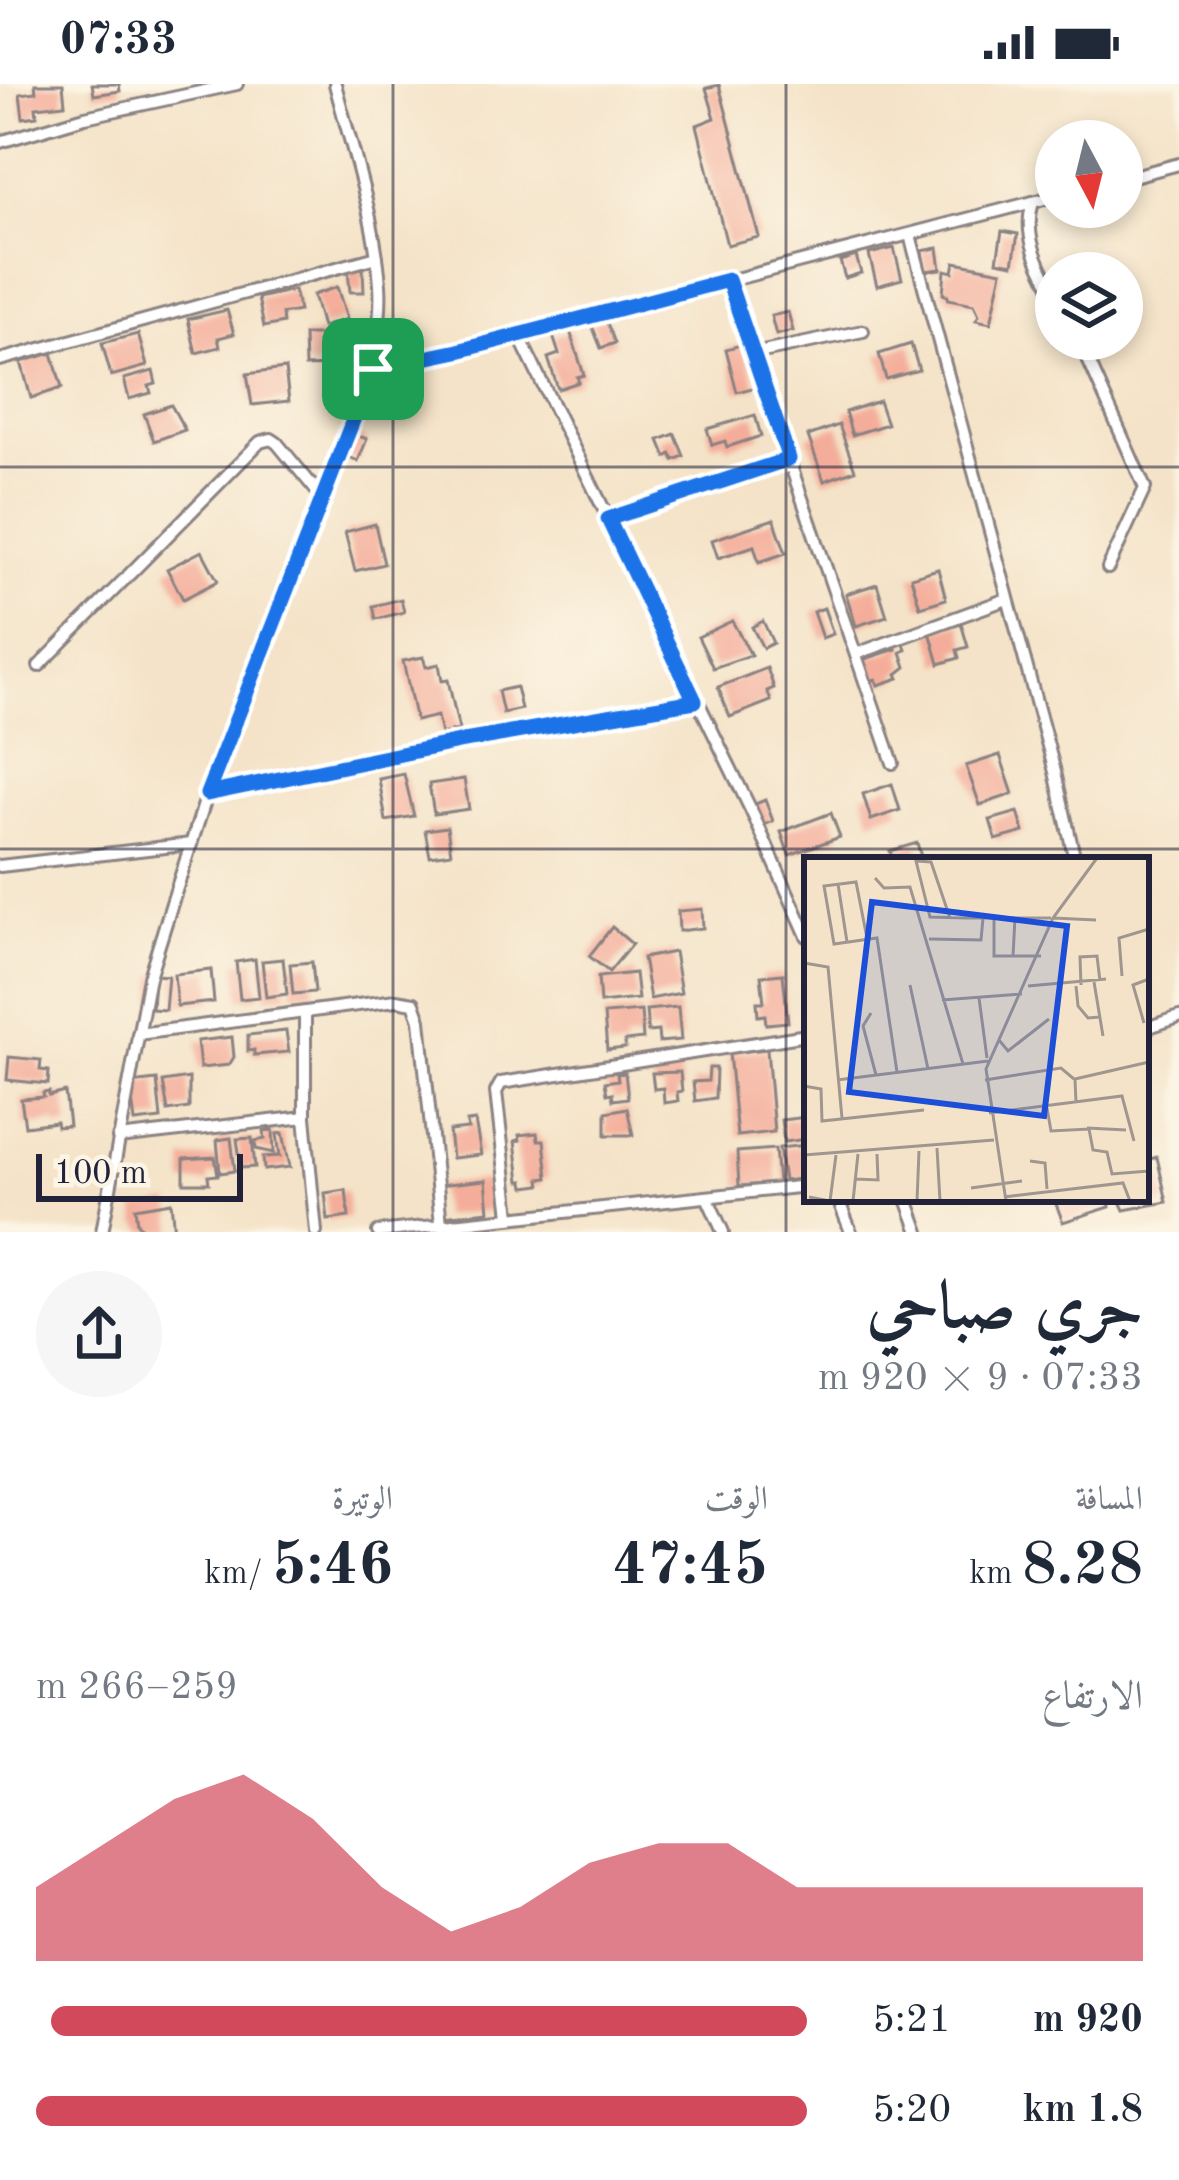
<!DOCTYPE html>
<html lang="ar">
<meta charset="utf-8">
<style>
:root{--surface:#fff;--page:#f6f6f7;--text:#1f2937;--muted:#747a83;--accent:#d1495b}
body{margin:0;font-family:"Old Standard TT",Amiri,serif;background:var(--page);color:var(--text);direction:rtl;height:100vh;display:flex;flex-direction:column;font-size:45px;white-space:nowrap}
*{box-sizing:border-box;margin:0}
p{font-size:39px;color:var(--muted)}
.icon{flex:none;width:66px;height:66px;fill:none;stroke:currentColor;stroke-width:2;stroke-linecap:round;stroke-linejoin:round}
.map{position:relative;height:1148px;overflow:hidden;direction:ltr}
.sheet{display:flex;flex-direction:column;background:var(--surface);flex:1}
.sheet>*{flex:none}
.needle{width:78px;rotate:173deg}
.controls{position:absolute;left:1035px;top:36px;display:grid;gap:24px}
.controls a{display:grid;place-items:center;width:108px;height:108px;border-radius:50%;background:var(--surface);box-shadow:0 6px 18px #0003;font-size:60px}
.scale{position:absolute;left:36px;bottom:30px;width:207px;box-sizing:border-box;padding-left:12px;border:6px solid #22223b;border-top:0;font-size:33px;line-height:42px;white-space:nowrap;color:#22223b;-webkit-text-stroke:9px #fcf5e5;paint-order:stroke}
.pin{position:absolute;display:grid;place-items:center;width:102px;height:102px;color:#fff;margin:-51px;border-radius:24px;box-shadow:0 6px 18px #0006}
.round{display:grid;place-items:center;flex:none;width:126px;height:126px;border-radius:63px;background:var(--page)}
.overview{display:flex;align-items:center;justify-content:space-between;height:204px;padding:0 36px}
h1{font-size:66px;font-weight:700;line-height:90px}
.stats{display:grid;grid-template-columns:repeat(3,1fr);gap:18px;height:204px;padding:12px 36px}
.stats div{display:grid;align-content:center}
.stats b{font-size:60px;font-weight:700}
.stats small{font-size:33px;font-weight:400}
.stats p{font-size:33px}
.chart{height:336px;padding:24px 36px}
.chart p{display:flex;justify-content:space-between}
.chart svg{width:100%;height:216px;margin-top:12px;fill:var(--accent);opacity:.7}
ul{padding:0 36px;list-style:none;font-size:39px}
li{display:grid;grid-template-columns:192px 144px 1fr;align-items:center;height:90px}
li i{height:30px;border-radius:15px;background:var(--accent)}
.status{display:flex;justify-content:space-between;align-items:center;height:84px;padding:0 60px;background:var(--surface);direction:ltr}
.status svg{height:33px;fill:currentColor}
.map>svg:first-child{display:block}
.building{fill:#f4ad9a}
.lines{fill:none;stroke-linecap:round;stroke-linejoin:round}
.street-casing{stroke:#8b8282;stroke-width:16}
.street{stroke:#fff;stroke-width:10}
.route-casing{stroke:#fff;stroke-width:24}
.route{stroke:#1a73e8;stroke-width:15}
.grid{fill:none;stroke:#22223b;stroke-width:3;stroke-opacity:0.55}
.inset-road{fill:none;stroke:#a09690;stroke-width:3}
.view{fill:#1d4ed8;fill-opacity:0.15;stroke:#1d4ed8;stroke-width:6}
.inset-edge{fill:none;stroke:#22223b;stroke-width:6}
</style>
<div class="status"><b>07:33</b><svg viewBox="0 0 49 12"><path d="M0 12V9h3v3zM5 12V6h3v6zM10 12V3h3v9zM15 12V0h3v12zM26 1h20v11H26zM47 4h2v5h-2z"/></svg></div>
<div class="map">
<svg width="1179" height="1148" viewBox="0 0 1179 1148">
<rect width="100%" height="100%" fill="#fcf5e5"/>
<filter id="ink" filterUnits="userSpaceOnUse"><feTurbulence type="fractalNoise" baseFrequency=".00833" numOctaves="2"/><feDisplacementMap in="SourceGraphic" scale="24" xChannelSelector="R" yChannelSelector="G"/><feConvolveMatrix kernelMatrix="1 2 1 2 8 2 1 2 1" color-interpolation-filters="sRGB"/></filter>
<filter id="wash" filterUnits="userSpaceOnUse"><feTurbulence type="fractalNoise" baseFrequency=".004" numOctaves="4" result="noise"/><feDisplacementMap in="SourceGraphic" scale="48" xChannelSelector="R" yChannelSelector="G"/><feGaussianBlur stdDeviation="2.7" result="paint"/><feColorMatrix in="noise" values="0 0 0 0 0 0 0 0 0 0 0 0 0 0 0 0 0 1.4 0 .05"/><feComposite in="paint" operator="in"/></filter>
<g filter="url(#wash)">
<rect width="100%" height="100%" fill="#f4e3c8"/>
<g id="blocks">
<!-- building -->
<g class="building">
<polygon points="35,0 63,0 65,20 36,23 37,32 23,34 20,10 36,8"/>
<polygon points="92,0 119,0 120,7 94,11"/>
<polygon points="719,1 759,153 727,161 697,41 715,34 706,4"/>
<polygon points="1002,147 1018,150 1013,180 997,177"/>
<polygon points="894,164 902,195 877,202 869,170"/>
<polygon points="938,164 941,185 925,187 922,167"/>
<polygon points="856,172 861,189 845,194 840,177"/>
<polygon points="955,178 1002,187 991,239 976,236 979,231 974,220 948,215 948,212 943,210 945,186 953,188"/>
<polygon points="363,184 364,208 350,208 348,185"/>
<polygon points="337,203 347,235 322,243 313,211"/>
<polygon points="294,206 299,227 282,230 283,239 264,243 258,214"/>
<polygon points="227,226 234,250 218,254 220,263 196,269 188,235"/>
<polygon points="788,228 793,247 776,251 771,232"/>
<polygon points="605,234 615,259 601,264 591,239"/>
<polygon points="570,247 584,291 577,293 579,298 558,305 548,274 559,270 553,252"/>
<polygon points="138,250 147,282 111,292 102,259"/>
<polygon points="304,251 331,251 332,282 305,283"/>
<polygon points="744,260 756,303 737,308 726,265"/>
<polygon points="911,260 919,286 886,295 879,270"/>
<polygon points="52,269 62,304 31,314 21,278"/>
<polygon points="285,285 289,317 252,321 247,290"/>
<polygon points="153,287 156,300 149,302 151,309 129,315 124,295"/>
<polygon points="879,317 887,340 852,351 845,328"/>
<polygon points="171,321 185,346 154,357 144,330"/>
<polygon points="755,331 761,352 727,363 725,357 712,361 707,345"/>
<polygon points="839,341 855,386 824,397 808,352"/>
<polygon points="353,350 367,355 358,377 345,371"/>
<polygon points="675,350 684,372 674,376 671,370 666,373 659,356"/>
<polygon points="774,435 786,469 759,478 754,462 718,474 712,456"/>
<polygon points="375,440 384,480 355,487 345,448"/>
<polygon points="202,467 218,497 183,515 167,485"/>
<polygon points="938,485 946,515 920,523 911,493"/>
<polygon points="877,500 887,532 856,542 846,510"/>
<polygon points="401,515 404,528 376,535 373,522"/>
<polygon points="824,524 833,550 822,554 813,528"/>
<polygon points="732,537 751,571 713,584 698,553"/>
<polygon points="763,537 773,559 763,564 752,543"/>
<polygon points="961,539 968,563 957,566 959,574 939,580 930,548"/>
<polygon points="903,556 906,566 901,568 906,583 897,590 899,594 878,601 876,595 870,597 862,576 896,565 894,559"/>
<polygon points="423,573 426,583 439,580 442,597 448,596 459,646 441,650 437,632 416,637 403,577"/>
<polygon points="767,584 774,604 767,607 771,617 730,633 718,603"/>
<polygon points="516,603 521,625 503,629 498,607"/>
<polygon points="1000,671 1013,710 980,721 966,682"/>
<polygon points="404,690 414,732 386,737 379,695"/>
<polygon points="464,695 469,725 434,730 429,700"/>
<polygon points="892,700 900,726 871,736 863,710"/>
<polygon points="765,716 773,737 762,742 753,721"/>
<polygon points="1018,728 1024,748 996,756 990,736"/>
<polygon points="831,729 840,753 789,771 781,748"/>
<polygon points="447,743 451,769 430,772 425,746"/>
<polygon points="917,759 922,776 893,776 890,767"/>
<polygon points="702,825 703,844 679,847 678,827"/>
<polygon points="612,843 632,860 609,888 589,872"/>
<polygon points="674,868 681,909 650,915 643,874"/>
<polygon points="255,875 259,913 240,915 236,878"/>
<polygon points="283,875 287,910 266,913 262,877"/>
<polygon points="312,878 315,908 293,910 290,880"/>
<polygon points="211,886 214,918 177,922 174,890"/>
<polygon points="635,889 638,915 600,919 598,893"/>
<polygon points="783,890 788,938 766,940 765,931 758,932 757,918 764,918 761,892"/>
<polygon points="154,891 168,892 165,926 152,925"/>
<polygon points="678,923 681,956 659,958 658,947 648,948 646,926"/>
<polygon points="641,927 643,955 625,957 625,964 607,966 604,930"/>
<polygon points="286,947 289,968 254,971 254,966 248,967 248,951"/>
<polygon points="232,953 234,973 229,981 200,984 197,957"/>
<polygon points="767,965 774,1048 737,1052 729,969"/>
<polygon points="9,973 41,976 40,986 49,987 48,1000 7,996"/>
<polygon points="709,984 716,984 715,1014 695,1017 693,998 708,997"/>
<polygon points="680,988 682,1007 677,1008 678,1017 664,1019 663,1004 654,1005 652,989"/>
<polygon points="625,989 628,1014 613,1016 612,1009 607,1010 605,998 618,996 617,990"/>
<polygon points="189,994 189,1024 168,1027 163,998"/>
<polygon points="157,996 161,1035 135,1038 130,999"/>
<polygon points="49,1008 49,1012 65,1008 69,1042 57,1043 56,1038 25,1042 21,1015 44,1013 43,1009"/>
<polygon points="627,1024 633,1051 606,1051 606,1028"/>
<polygon points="807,1033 807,1055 784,1058 781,1036"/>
<polygon points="475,1037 481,1071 452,1074 449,1047 468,1045 467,1038"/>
<polygon points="273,1046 274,1069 256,1065 255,1057 265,1055 264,1047"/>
<polygon points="283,1049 290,1083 264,1086 263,1073 280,1072 277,1050"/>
<polygon points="537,1049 538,1056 544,1056 548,1094 540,1095 541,1101 525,1103 524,1097 520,1097 515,1057 520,1056 519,1051"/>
<polygon points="231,1054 235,1087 220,1089 217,1056"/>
<polygon points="252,1054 255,1083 241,1084 237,1055"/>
<polygon points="807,1061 807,1094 784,1097 779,1064"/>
<polygon points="775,1065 778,1099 739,1102 737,1068"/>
<polygon points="215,1073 218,1091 208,1092 209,1099 184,1099 184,1075"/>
<polygon points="1157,1073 1167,1118 1124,1126 1119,1115 1146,1115 1146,1076"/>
<polygon points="486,1096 489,1127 442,1132 438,1101"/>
<polygon points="346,1106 349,1133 328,1136 325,1109"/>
<polygon points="1054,1115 1109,1115 1110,1123 1063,1138"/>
<polygon points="171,1118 174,1148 145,1148 137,1139 135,1124"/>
</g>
</g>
</g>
<g filter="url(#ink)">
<use href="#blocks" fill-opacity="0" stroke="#8b8282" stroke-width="3"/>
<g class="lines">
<!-- street casing -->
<g class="street-casing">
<g id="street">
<polyline points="0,58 85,33 237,0"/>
<polyline points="1122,95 1179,80"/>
<path d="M1033,118C1022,152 1040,183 1056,212"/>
<polyline points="910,151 1055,688 1075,776"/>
<polyline points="727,196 893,679"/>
<polyline points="518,250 751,726 807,852"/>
<polyline points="1079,255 1145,404 1108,484"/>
<polyline points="753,270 863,247"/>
<polyline points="0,276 377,173"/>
<polyline points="373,285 458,267 1056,112"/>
<polyline points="608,435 789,375"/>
<polyline points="856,570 1007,515"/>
<polyline points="39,582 260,358 271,355 277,359 324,416"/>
<polyline points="207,710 465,657 696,617"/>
<polyline points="0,782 191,760"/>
<polyline points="305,930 305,1033 316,1148"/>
<polyline points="1146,944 1179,933"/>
<polyline points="138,950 396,916 414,919 420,936 441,1140"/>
<polyline points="118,1054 305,1033"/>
<polyline points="707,1113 723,1148"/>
<polyline points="838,1115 851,1148"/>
<polyline points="907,1115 919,1148"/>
<polyline points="510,1132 496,1008 501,999 807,951"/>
<path d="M102,1148L149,893L173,816L205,717L373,285C376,257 382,230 380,201C375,133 352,66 335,0"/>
<polyline points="378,1148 807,1102"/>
</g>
</g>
<!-- street -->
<use href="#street" class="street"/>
</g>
</g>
<g class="lines" filter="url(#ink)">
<!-- route casing -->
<g class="route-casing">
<polygon id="route" points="728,196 789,375 608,435 695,617 464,657 207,710 373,285 458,267"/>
</g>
<!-- route -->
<use href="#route" class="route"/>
</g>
<!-- grid -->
<path class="grid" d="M393,0V1148M786,0V1148M0,383H1179M0,765H1179"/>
<!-- overview -->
<g transform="translate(804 773)">
<rect width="345" height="345" fill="#f4e3c8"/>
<path class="inset-road" d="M71,21L80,31L106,30L159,207M34,27L43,85M146,61L127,5L112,4L126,60L162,61H247M190,61V99H237M249,61L292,63M63,81L52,25L20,29L30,87L73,81L93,215M125,82L177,83L179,61M209,99L211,61M0,106L24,110L38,261M318,119L315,81L345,72M290,125L299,179M106,128L124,212M277,128L276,100L293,99L296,124M224,129L302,122M272,129L274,149L284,161L296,160M175,141L183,201M138,143L218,137M67,156L59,169L72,218M340,166L329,128L345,122M195,183L204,194L245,162M33,223L184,204M181,223L257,211L270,222M0,229L17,232L18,264L120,253M272,246L271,222L345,205M243,251L247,274L285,272L289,293L303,295L308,317L345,314M185,256L318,239L330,284M283,271L322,273M133,291L136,344M0,298L190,283M226,304L241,306L243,332M52,322L74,323L73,297M167,331L218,324M5,340L26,344L32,298M200,340L319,326L326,344M49,344L54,297M113,344L115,294M202,344L182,212L249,61L293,1"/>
<path class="view" d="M68,45L263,69L240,259L45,235Z"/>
<rect width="345" height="345" class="inset-edge"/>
</g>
</svg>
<div class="controls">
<a><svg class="needle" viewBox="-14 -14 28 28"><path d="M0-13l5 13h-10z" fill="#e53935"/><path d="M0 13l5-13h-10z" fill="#747a83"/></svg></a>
<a><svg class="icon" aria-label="layers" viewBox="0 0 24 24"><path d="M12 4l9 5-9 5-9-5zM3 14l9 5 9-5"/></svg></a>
</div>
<div class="scale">100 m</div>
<div class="pin" style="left:373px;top:285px;background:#1e9e55"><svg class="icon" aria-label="arrive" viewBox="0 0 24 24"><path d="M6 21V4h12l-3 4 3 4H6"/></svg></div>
</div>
<section class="sheet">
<div class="overview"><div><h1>جري صباحي</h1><p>07:33 · 9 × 920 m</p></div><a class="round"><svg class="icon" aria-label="share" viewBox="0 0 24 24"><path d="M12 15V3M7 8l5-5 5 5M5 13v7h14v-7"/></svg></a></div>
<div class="stats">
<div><p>المسافة</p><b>8.28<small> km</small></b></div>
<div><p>الوقت</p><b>47:45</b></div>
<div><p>الوتيرة</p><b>5:46<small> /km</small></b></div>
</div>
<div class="chart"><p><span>الارتفاع</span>259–266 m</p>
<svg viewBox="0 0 160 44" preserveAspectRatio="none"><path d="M0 44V29L10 20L20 11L30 6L40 15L50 29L60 38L70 33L80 24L90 20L100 20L110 29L120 29L130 29L140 29L150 29L160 29V44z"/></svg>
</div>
<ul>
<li><b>920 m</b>5:21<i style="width:98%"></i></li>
<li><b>1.8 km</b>5:20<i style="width:100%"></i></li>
</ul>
</section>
